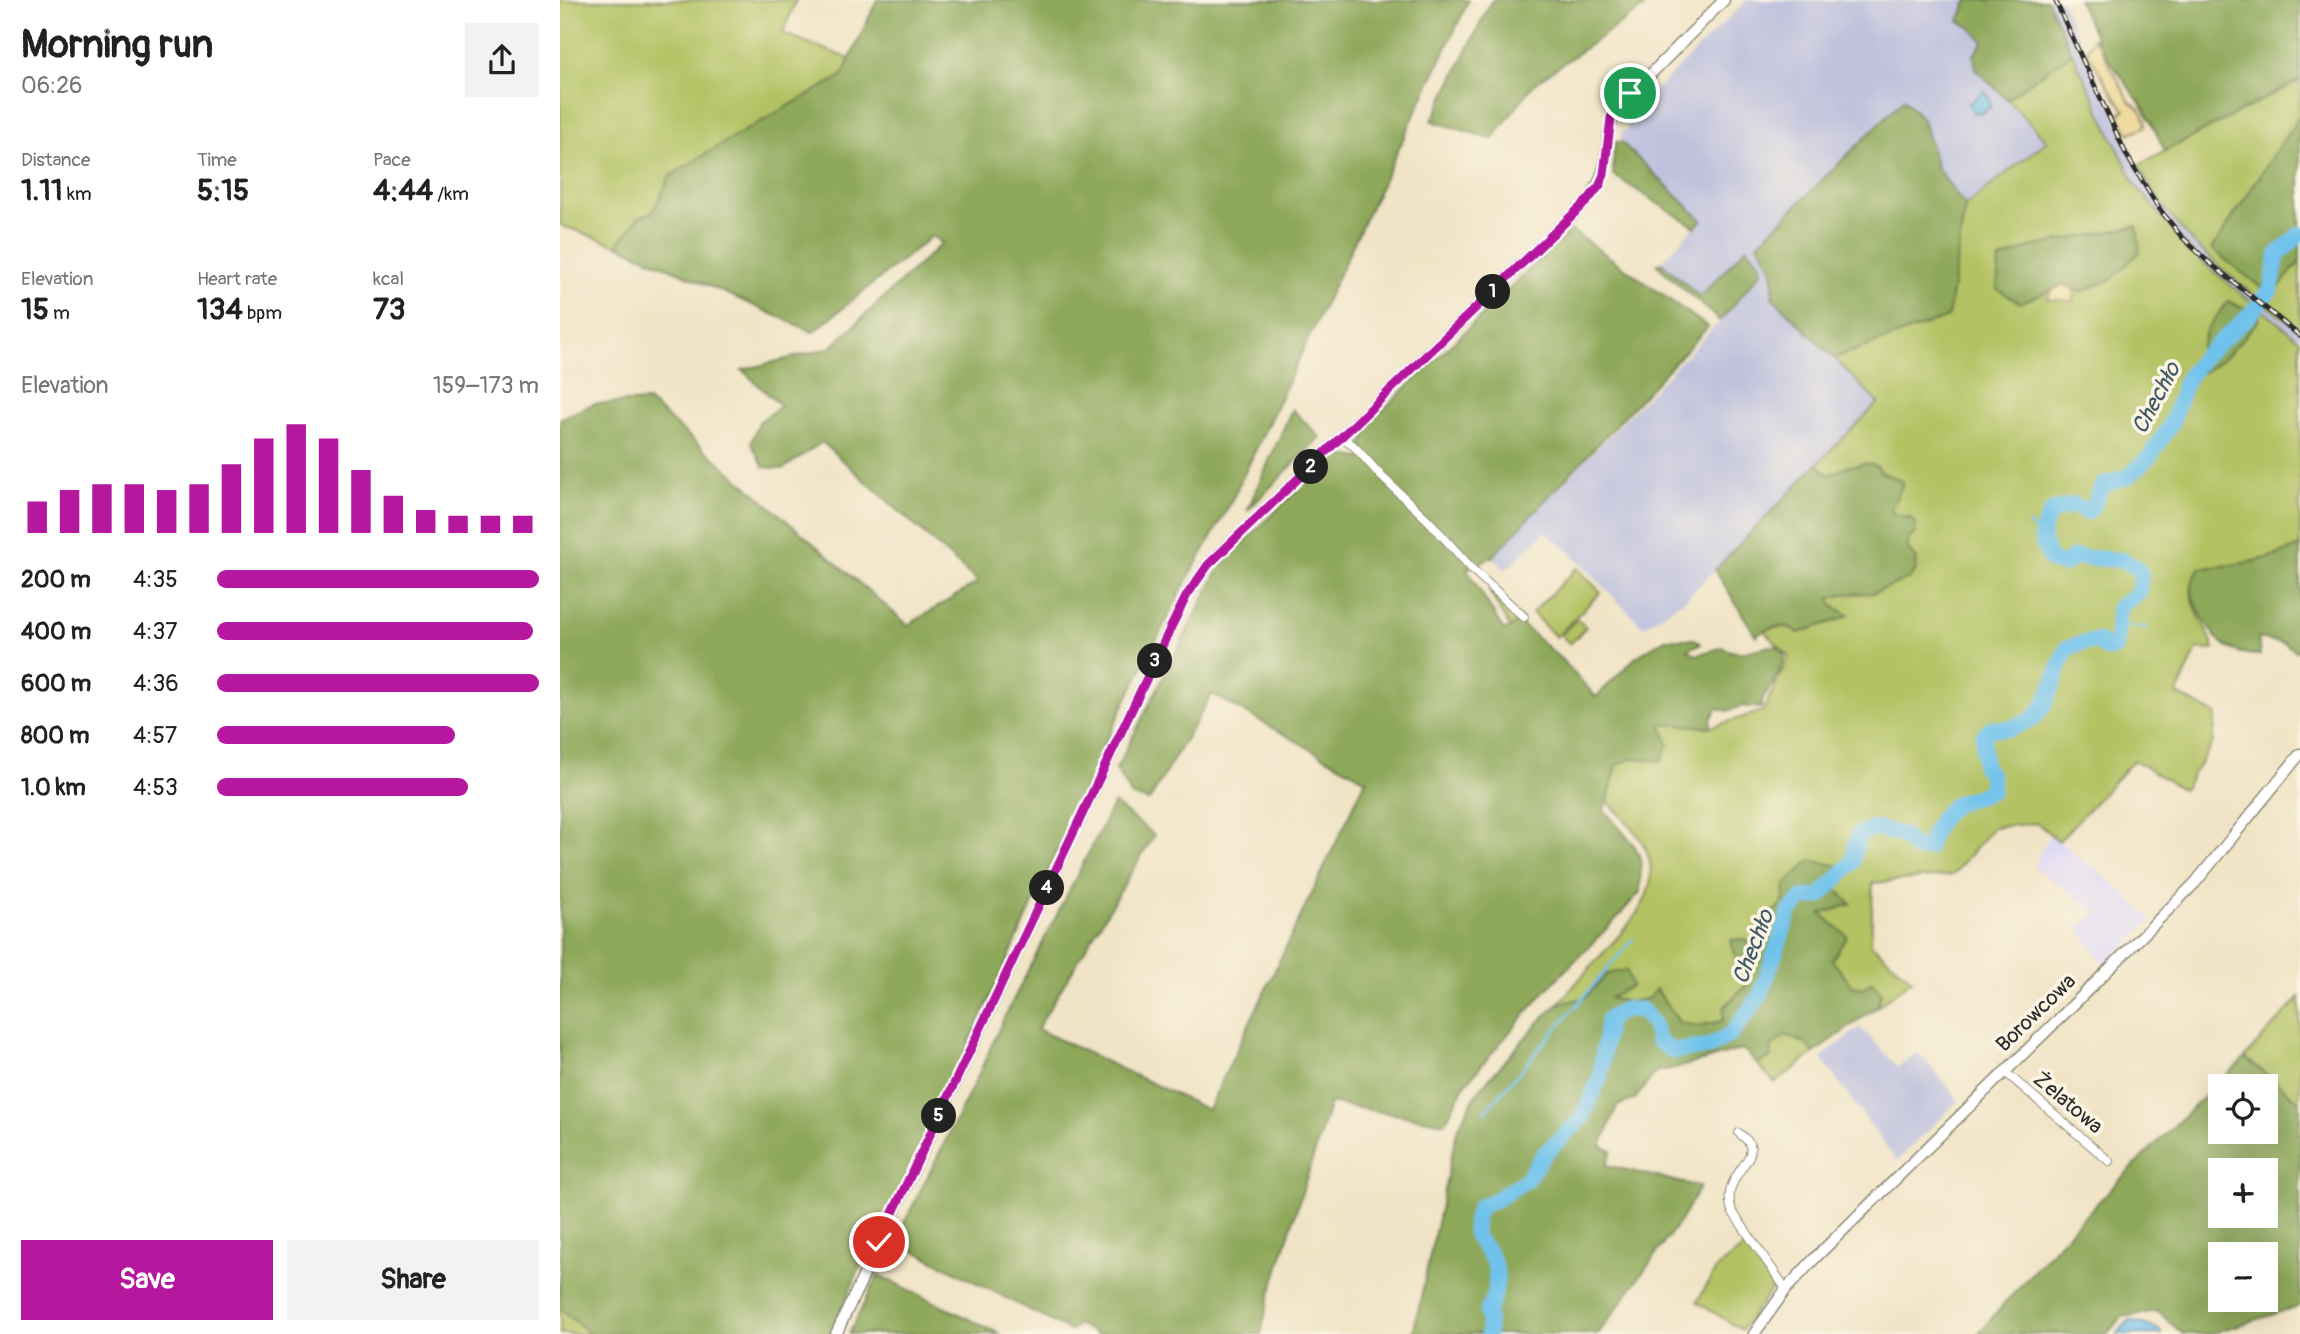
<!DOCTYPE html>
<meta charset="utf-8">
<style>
:root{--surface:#fff;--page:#f2f2f2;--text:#202124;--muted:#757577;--accent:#b5179e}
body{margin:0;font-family:Pangolin,sans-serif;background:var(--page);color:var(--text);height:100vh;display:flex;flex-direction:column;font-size:26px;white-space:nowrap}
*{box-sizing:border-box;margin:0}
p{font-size:23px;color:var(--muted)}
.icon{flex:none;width:38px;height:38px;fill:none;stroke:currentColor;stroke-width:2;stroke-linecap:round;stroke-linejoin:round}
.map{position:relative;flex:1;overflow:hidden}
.sheet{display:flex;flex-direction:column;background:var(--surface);width:560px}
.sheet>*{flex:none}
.fabs{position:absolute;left:1648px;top:1074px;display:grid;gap:14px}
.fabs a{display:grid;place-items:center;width:70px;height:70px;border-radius:0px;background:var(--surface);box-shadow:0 7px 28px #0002;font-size:35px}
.pin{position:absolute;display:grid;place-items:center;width:60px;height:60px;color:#fff;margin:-30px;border:4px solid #fff;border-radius:50%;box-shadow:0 2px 7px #0007}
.km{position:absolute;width:35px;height:35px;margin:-18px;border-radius:50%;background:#222;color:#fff;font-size:19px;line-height:35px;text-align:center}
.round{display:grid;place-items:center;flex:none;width:74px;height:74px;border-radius:0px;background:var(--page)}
.headline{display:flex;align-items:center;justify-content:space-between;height:119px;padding:0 21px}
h1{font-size:38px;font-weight:700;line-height:52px}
.stats{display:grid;grid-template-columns:repeat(3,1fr);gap:10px;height:119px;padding:7px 21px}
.stats div{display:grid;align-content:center}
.stats b{font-size:30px;font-weight:700}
.stats small{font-size:19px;font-weight:400}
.stats p{font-size:19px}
.chart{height:196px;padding:14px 21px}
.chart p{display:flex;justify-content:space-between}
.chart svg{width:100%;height:126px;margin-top:7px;stroke:var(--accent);stroke-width:6}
.cta{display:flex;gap:14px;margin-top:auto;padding:14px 21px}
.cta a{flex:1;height:80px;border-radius:0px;background:var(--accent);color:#fff;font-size:28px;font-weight:700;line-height:80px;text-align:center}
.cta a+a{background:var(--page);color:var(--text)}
ul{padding:0 21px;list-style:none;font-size:23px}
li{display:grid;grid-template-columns:112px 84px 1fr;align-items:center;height:52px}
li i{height:18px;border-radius:9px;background:var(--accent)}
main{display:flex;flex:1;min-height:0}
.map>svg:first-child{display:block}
.built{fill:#dad6f7}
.industrial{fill:#c0c2dd}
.green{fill:#b3c264;stroke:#6f7648;stroke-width:2}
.forest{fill:#8ea85a;stroke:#5c6a42;stroke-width:2;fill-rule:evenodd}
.sand{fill:#eeda9e;stroke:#8c8264;stroke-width:2}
.water{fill:#70c2ec;stroke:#4e768c;stroke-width:2}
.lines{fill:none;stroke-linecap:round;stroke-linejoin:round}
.stream{stroke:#70c2ec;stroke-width:2.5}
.river{stroke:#70c2ec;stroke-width:16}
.street-casing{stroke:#8e8878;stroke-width:10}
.secondary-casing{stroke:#8e8878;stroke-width:13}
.street{stroke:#fff;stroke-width:8}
.secondary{stroke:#fff;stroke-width:10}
.rail-casing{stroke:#2b2b2b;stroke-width:5}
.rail{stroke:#fcf5e5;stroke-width:2.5;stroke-dasharray:8;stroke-linecap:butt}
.route-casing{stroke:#fff;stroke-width:14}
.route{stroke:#b5179e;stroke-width:9}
.labels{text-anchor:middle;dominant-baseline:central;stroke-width:7;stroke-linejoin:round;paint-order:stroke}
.street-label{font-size:21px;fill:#2b2b2b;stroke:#fcf5e5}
.water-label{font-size:23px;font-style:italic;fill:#405865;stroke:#fcf5e5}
</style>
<main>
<section class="sheet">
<div class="headline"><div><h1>Morning run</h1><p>06:26</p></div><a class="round"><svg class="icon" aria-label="share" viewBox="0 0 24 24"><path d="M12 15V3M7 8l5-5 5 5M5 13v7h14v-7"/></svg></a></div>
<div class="stats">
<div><p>Distance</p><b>1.11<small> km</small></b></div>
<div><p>Time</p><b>5:15</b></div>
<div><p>Pace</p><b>4:44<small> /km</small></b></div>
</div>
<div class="stats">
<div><p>Elevation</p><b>15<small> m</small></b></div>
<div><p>Heart rate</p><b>134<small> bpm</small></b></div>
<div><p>kcal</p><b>73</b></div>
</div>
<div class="chart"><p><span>Elevation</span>159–173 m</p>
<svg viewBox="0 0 160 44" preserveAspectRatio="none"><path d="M5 44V33M15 44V29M25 44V27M35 44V27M45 44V29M55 44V27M65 44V20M75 44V11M85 44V6M95 44V11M105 44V22M115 44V31M125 44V36M135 44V38M145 44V38M155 44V38"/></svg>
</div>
<ul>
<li><b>200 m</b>4:35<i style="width:100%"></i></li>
<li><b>400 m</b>4:37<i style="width:98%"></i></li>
<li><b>600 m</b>4:36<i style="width:100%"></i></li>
<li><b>800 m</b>4:57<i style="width:74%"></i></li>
<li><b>1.0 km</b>4:53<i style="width:78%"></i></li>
</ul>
<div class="cta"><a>Save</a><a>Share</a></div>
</section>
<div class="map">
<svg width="1740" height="1334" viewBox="0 0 1740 1334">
<rect width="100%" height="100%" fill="#fcf5e5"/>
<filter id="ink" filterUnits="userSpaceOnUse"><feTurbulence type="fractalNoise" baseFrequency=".0143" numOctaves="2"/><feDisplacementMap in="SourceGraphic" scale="14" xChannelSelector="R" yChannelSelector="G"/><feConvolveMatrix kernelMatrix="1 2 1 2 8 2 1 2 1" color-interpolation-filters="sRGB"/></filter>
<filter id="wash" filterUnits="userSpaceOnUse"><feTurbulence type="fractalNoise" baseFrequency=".00686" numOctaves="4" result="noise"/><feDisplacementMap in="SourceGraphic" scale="28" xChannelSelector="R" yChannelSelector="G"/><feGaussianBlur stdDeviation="1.57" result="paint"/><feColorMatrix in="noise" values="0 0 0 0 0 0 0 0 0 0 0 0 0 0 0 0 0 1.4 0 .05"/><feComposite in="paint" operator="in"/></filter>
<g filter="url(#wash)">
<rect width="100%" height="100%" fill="#f1e4c6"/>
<!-- built -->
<polygon class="built" points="1490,834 1548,879 1592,919 1545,966 1518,928 1535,912 1474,867"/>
<!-- industrial -->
<g class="industrial">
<polygon points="1187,0 1408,0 1399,21 1410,27 1423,41 1416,70 1487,141 1405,206 1377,168 1363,120 1198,244 1208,259 1214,274 1212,298 1319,403 1126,599 1083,627 1007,549 985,532 946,570 932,557 1162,319 1202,271 1187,248 1140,297 1101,262 1141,220 1061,142 1062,130 1066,131 1068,124 1065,120"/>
<polygon points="1487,0 1501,0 1589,187 1614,221 1699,298 1694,304 1640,260 1621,240 1575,184"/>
<polygon points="1706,304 1740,331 1740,340 1701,309"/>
<polygon points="1300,1027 1338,1067 1358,1052 1399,1100 1337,1161 1261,1058"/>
</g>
<!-- green -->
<g class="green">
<polygon points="0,0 236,0 223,33 290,59 282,76 177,135 111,176 93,212 80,216 57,245 0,225"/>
<path d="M1512,53L1575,184L1621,240L1640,260L1694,304C1685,313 1678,305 1668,301L1643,372L1670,353L1701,309L1740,340V546C1709,561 1675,566 1641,568C1615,598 1649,621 1654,650L1637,649L1617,694L1656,714L1653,743L1623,790L1574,760L1499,841L1477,823L1433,827L1393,875L1313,883L1311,944L1352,980L1318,1006L1321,992L1312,983L1303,988L1292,986L1272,960L1260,913L1291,904L1276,889L1223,903L1201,923L1206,938L1194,945L1183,939L1177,963L1188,984L1179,991L1163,1021L1139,1026L1120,1023L1096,989L1088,999L1068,1002L1049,998L1047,974L1025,998L998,1004C1014,986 1029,968 1045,951C1068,925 1099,897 1089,858C1083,835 1063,818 1048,802L1057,765L1072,758L1101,724L1151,727L1203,711L1229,656L1203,630C1216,628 1228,623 1238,633L1283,618L1288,615L1274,607L1269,599L1283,594L1313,593L1348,579V539L1356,532L1350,517L1338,516L1329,512L1341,488L1342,481L1321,472L1269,475L1257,464L1318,403L1274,358L1388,317L1405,206L1487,141L1447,99Z"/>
<path d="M1740,80V115L1652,249L1712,295L1740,261V331C1679,283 1612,238 1579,165Z"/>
<polygon points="1017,568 1041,592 996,637 972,613"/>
<polygon points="928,589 962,619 950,628"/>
<polygon points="1017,619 1026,627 1010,644 1001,635"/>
<polygon points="1740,997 1740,1102 1685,1057"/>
<polygon points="1226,1035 1247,1044 1254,1053 1215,1083 1197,1064 1211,1057 1212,1046"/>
<polygon points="1188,1244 1213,1287 1182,1330 1137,1302 1157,1268"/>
<polygon points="0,1308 30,1334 0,1334"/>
</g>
<!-- forest -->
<g class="forest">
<polygon points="317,0 909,0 669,506 623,587 560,712 434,990 312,1247 302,1262 272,1334 30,1334 0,1308 0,419 33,404 88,401 348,625 418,582 262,442 223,469 204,467 191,443 199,422 221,406 182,370 270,348 382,243 372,236 253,332 57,245 80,216 93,212 110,176 177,135 282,76"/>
<polygon points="932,0 1094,0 975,83 932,139 872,121"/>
<polygon points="1408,0 1487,0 1512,53 1447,99 1416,70 1414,55 1423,41 1410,27 1399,21"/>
<polygon points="1518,0 1740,0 1740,80 1605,151 1585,110 1539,45"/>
<path d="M1344,99L1363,120L1377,168L1405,206L1388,317L1274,358L1212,297C1216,275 1211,263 1198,244Z"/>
<polygon points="1740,115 1740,230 1723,253 1740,233 1740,261 1712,296 1652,249"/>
<polygon points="1054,142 1061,142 1142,220 1135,227 1053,175"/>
<polygon points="1577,226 1580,252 1552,279 1521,292 1503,285 1460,303 1437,289 1439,260 1474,246"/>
<path d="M1011,230L1148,327L932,557L907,569L944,631L959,622L1002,660L1036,697L1076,657L1105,639H1135L1141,644L1128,649L1136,655L1163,647C1182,660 1196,645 1217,646L1225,655L1219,673L1203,698L1201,708L1182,706L1167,711L1157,708L1151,720V727L1101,724L1108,744L1101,761L1072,758L1057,765L1044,810L1074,845L1081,859L1080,892L1057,918L984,992L903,1087L885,1123L770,1103L708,1301L701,1334H537L518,1324L510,1331L345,1246L340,1231L417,1078L443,1020L554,803L594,835L477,1029L648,1110L806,780L652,694L589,801L572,796L556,769L661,565L774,453L800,458L806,453L802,444L806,436L804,428Z"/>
<polygon points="1187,247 1200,264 1202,271 1160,321 1097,265 1101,262 1140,297"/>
<path d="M1668,301C1678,306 1685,313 1694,304L1701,309L1698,321L1670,353L1644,372L1637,359L1646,331Z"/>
<polygon points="732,409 760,437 687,511"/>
<path d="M1305,463L1317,466L1321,472L1342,481L1341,488L1330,511C1339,517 1348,516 1356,523V532L1348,540V550L1357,559L1356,570L1348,579L1313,593L1284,594L1269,599L1274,607L1289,615L1283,618L1238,633C1227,621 1207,627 1196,636L1155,570L1257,464L1269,475L1286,467Z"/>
<path d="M1740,546V650L1736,651L1724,643L1698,638L1700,655C1688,655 1673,652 1663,644C1657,641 1653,633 1649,627C1636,608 1623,589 1640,568C1675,566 1708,561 1740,546Z"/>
<polygon points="1250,860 1285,867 1286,878 1276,889 1291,904 1261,914 1287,936 1272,960 1292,986 1303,988 1312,982 1321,992 1318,1006 1254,1053 1247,1044 1226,1035 1212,1046 1211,1057 1197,1064 1183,1049 1124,1066 1096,1072 1075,1099 1057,1106 1041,1146 1052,1151 1046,1165 1140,1187 1122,1218 1038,1334 853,1334 897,1130 916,1094 977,1024 998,1004 1025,998 1047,974 1066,970 1072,986 1050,998 1068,1002 1088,999 1096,989 1120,1023 1139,1026 1163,1021 1164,1007 1188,984 1177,963 1171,940 1183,939 1194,945 1205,938 1201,923 1223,903 1225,885"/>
<path d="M1685,1058L1740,1102V1306L1650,1334H1623L1597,1311L1561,1317L1547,1334H1418C1501,1237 1592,1145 1685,1058ZM1661,1087H1706V1132H1661ZM1661,1171H1706V1216H1661ZM1661,1255H1706V1300H1661Z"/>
<polygon points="318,1275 440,1334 289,1334"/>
</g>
<!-- sand -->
<g class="sand">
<path d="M1533,38L1539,45L1570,102C1581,108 1585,114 1586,126L1569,134L1559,114L1565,110C1550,93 1540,71 1527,51Z"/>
<polygon points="1504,285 1514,289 1513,301 1487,299 1492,290"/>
</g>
<!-- water -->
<g class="water">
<polygon points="1425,91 1430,100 1430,107 1422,113 1414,112 1408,104"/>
<polygon points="1570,1320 1598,1329 1602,1334 1557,1334"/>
</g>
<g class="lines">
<!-- stream -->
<g class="stream">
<polyline points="1716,248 1721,252"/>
<polyline points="1469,524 1480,536"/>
<polyline points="1556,627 1587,627"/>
<polyline points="925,1112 1073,939"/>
</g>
<!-- river -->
<path class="river" d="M928,1334L929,1322L927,1312C934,1299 940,1278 934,1263C922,1235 907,1246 919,1207L935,1200L966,1180L984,1154L1022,1118L1040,1077L1048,1019L1066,1009L1082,1010L1093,1024L1098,1041L1112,1051L1149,1047L1171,1034L1200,996L1230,911L1243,898L1260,896L1292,863L1298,835L1314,828L1342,835L1357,850L1368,848C1372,829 1386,806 1405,800C1416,797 1423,796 1432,790L1430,774L1424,766L1423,737L1431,728L1448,729L1473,719L1485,704L1507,648L1522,643L1538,641L1546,649L1555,648C1558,642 1557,617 1559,607L1579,592L1581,574L1577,568L1562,560L1514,557L1503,565L1490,560C1480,534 1478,535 1492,511L1513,505L1527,512L1532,507L1543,485L1569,476L1591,455L1611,424L1627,378L1646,354L1687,318L1711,289L1718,254L1740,234"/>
</g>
</g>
<g filter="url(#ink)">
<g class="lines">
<!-- street casing -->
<g class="street-casing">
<g id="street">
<polyline points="783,437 794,446 822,477 868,520 913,570 964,617"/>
<polyline points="1444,1071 1549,1161"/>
<path d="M1179,1133C1182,1136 1188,1140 1190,1145C1196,1163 1160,1178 1172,1211L1226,1289"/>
</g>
</g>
<!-- secondary casing -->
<g class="secondary-casing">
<g id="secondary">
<path d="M276,1334L612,625L627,595L648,565L1028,200C1056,165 1039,139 1058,107L1164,0"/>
<polyline points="1194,1334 1226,1289 1257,1256 1509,1009 1635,883 1740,754"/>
</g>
</g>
<!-- street -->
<use href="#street" class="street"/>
<!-- secondary -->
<use href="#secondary" class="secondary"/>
<!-- rail casing -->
<g class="rail-casing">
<polyline id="rail" points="1495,0 1567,156 1598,207 1621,236 1645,259 1740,336"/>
</g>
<!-- rail -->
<use href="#rail" class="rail"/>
</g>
</g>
<g class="lines" filter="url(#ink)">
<!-- route casing -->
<g class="route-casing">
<polyline id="route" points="319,1242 612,625 627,595 648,565 1028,200 1040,185 1044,174 1051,118 1058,107 1070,93"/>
</g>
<!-- route -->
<use href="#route" class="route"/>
</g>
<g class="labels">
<!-- street labels -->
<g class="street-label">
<text transform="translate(1476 1013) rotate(-44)">Borowcowa</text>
<text transform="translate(1508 1103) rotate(40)">Żelatowa</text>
</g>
<!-- water labels -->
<g class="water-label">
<text transform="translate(1596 398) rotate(-62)">Chechło</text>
<text transform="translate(1193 947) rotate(-69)">Chechło</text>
</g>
</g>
</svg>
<div class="fabs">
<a><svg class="icon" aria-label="locate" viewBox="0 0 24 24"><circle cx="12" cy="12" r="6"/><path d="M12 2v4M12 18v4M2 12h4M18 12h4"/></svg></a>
<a>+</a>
<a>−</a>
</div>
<div class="pin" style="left:1070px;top:93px;background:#1e9e55"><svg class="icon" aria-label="arrive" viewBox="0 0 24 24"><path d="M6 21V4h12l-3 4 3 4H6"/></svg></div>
<div class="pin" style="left:319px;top:1242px;background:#d93025"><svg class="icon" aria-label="check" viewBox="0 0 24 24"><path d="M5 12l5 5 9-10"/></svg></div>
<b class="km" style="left:933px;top:292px">1</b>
<b class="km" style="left:751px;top:467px">2</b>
<b class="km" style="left:595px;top:661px">3</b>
<b class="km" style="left:487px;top:888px">4</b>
<b class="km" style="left:379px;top:1116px">5</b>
</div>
</main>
